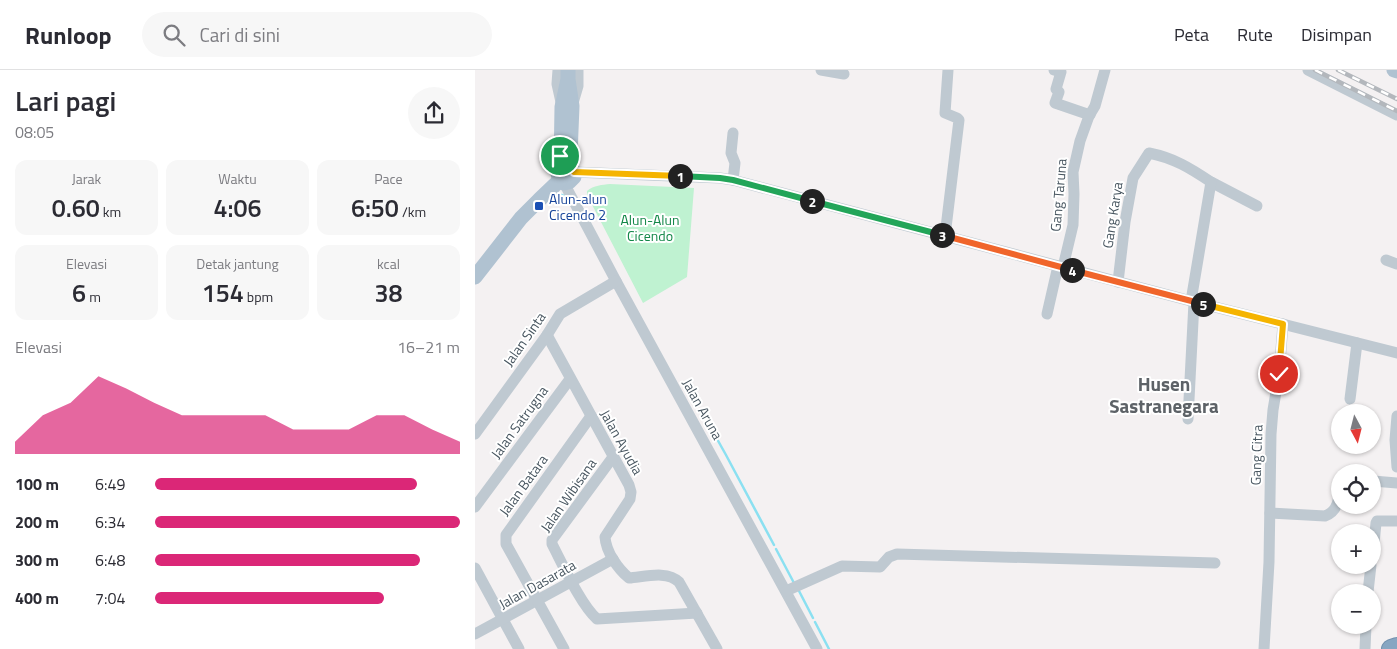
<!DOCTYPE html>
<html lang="id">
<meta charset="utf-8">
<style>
:root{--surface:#fff;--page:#f7f7f7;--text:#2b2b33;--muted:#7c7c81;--line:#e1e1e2;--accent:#db2777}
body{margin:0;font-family:"Titillium Web",sans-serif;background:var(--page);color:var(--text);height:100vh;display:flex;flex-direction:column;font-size:19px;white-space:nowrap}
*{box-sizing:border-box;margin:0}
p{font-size:16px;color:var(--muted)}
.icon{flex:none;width:28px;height:28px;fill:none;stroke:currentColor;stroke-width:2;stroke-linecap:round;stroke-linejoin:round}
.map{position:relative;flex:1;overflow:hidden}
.drawer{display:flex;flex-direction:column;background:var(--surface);width:475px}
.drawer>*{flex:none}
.needle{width:32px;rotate:173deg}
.tools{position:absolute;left:856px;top:334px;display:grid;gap:10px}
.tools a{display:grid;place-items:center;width:50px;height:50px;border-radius:50%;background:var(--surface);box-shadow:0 1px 4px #0004;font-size:25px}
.pin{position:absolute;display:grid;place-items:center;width:42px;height:42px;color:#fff;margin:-21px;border:2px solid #fff;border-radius:50%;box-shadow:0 1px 5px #0007}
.km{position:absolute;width:25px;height:25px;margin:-12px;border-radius:50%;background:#222;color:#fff;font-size:14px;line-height:25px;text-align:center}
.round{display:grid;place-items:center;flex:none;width:52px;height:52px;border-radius:26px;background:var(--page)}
.overview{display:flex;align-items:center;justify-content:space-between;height:85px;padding:0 15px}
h1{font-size:28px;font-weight:600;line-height:38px}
.stats{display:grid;grid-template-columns:repeat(3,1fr);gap:8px;height:85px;padding:5px 15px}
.stats div{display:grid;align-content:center;border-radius:12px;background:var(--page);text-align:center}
.stats b{font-size:25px;font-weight:600}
.stats small{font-size:14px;font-weight:400}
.stats p{font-size:14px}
.chart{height:140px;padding:10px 15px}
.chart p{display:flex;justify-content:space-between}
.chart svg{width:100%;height:90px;margin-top:5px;fill:var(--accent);opacity:.7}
ul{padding:0 15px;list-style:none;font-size:16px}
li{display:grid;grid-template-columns:80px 60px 1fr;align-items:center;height:38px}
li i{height:12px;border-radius:6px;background:var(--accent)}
header{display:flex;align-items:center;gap:30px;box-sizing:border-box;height:70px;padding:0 25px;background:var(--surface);border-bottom:1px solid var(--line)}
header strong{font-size:24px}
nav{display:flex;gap:28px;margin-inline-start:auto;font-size:18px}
.search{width:350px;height:45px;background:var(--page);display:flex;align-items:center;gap:12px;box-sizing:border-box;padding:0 18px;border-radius:28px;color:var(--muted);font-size:19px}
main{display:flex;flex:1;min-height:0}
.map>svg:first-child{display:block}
.green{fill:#bff2d1}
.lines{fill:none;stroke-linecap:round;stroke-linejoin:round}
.stream{stroke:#8be0f1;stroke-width:2.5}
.highway-casing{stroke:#7391ae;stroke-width:20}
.minor{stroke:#bfc9d1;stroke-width:11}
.major{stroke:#b0c2d1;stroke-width:15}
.highway{stroke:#87a6c2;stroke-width:18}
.rail-casing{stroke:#b3b7bc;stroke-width:4.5}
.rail{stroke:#fff;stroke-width:2.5;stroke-dasharray:8;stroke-linecap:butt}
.split-1-casing{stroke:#fff;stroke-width:10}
.split-2-casing{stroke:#fff;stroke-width:10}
.split-3-casing{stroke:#fff;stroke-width:10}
.split-4-casing{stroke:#fff;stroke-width:10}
.split-5-casing{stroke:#fff;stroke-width:10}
.split-6-casing{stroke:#fff;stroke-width:10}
.split-1{stroke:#f5b400;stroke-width:6}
.split-2{stroke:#22a559;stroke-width:6}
.split-3{stroke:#22a559;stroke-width:6}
.split-4{stroke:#f0652b;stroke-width:6}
.split-5{stroke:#f0652b;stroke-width:6}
.split-6{stroke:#f5b400;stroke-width:6}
.transit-dot{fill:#1a4fb4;stroke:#fff;stroke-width:2}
.labels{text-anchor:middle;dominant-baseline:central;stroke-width:4;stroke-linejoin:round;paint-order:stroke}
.street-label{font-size:14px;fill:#485660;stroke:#fff}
.transit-label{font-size:14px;fill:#164399;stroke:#fff;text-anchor:start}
.park-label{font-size:14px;fill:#138748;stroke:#fff}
.district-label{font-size:19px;font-weight:bold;fill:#5d6267;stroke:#fff}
</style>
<header>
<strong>Runloop</strong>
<div class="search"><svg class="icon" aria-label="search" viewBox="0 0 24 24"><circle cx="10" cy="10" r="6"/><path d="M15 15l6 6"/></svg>Cari di sini</div>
<nav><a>Peta</a><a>Rute</a><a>Disimpan</a></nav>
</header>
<main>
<section class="drawer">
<div class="overview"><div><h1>Lari pagi</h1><p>08:05</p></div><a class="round"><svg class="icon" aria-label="share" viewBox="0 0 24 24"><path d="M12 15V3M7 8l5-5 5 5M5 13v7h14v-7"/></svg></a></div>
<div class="stats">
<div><p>Jarak</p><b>0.60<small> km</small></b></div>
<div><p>Waktu</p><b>4:06</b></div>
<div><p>Pace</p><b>6:50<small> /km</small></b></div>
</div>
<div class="stats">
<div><p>Elevasi</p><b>6<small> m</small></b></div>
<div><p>Detak jantung</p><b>154<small> bpm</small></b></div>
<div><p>kcal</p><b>38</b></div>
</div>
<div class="chart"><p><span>Elevasi</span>16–21 m</p>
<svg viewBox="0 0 160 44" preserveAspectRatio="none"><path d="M0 44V38L10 25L20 19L30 6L40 12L50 19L60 25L70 25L80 25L90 25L100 32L110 32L120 32L130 25L140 25L150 32L160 38V44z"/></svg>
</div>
<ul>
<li><b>100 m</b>6:49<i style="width:86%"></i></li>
<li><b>200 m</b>6:34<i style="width:100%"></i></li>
<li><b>300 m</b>6:48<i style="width:87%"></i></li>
<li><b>400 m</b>7:04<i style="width:75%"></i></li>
</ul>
</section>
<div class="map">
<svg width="922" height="579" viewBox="0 0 922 579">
<rect width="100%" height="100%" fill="#f4f1f2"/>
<!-- green -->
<path class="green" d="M135,114L219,118L212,207L168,233L112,125V121C119,115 127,115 135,114Z"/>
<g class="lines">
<!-- stream -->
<g class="stream">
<polyline points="81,123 89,126"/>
<polyline points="232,351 251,385 299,475"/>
<polyline points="301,479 319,513"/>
<polyline points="323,519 338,548"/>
<polyline points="340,552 354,579"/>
</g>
<!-- highway casing -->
<g class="highway-casing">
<polyline id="highway" points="916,579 922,577"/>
</g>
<!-- minor -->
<g class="minor">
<polyline points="83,0 82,14 86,32"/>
<polyline points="346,0 369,4"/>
<polyline points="579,0 586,2 581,19 584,22 580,33 615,45"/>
<polyline points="833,0 922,45"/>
<polyline points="98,33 103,16 103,0"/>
<polyline points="258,63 256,83 260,93 258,110"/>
<polyline points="99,102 245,108 258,110 716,231 922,283"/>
<polyline points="736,112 782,136"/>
<polyline points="89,113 141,211 342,579"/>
<polyline points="470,166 484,50 482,48 470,43 473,0"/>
<polyline points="911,190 922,194"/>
<polyline points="588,197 598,155 599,124 598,102 605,71 614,46 620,36 630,0"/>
<path d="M643,212L650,152L658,108L674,83C699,88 715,98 736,112L716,231"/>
<polyline points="572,244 583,196"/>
<path d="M72,265L154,415L156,422L155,429L130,467C131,482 143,499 154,508C169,507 192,500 204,512L242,579"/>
<polyline points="875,329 882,273"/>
<polyline points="922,346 920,370 922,397"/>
<polyline points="713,349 719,232"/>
<polyline points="0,364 72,265 85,244 141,211"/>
<path d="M138,387L77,470V474C88,495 106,535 122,549L222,543"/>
<polyline points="898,411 922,413"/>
<polyline points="0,437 95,309"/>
<path d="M795,443L850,446C864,441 864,427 865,414"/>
<polyline points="898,484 901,453 902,451 922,451"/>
<polyline points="0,498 44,579"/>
<polyline points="311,521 367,496 405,497 414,487 422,484 740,493"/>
<polyline points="893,522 896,495"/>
<polyline points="0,564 138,489"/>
<polyline points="89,579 31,474 31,465 116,346"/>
<polyline points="789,579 794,492 796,364 798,340 804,304 808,254"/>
<polyline points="890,579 891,555"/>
</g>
<!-- major -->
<g class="major">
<polyline points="919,0 922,1"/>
<polyline points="93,9 97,36 95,85 96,98 99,102 99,107 94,112 89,113 85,110 83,104 86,98 87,37 93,9 93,0"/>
<polyline points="0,207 46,148 64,130 85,110"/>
</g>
<!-- highway -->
<use href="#highway" class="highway"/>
<!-- rail casing -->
<g class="rail-casing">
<g id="rail">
<polyline points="840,0 922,41"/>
<polyline points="863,0 922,29"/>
</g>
</g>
<!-- rail -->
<use href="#rail" class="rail"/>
</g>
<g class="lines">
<!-- split-1 casing -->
<g class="split-1-casing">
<polyline id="split-1" points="85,86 86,98 88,97 94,97 99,102 205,106"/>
</g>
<!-- split-2 casing -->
<g class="split-2-casing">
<polyline id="split-2" points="205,106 245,108 258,110 337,131"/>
</g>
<!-- split-3 casing -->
<g class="split-3-casing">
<polyline id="split-3" points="337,131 467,165"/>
</g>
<!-- split-4 casing -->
<g class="split-4-casing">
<polyline id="split-4" points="467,165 597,200"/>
</g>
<!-- split-5 casing -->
<g class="split-5-casing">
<polyline id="split-5" points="597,200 728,234"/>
</g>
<!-- split-6 casing -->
<g class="split-6-casing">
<polyline id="split-6" points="728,234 808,254 804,304"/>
</g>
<!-- split-1 -->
<use href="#split-1" class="split-1"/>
<!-- split-2 -->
<use href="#split-2" class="split-2"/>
<!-- split-3 -->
<use href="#split-3" class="split-3"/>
<!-- split-4 -->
<use href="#split-4" class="split-4"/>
<!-- split-5 -->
<use href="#split-5" class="split-5"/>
<!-- split-6 -->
<use href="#split-6" class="split-6"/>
</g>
<!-- markers -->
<rect class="transit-dot" x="59" y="131" width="10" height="10" rx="2.5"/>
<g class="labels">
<!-- street labels -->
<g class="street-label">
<text transform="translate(583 125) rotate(-85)">Gang Taruna</text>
<text transform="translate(637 145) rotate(-81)">Gang Karya</text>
<text transform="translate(49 269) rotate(-55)">Jalan Sinta</text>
<text transform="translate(228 339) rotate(61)">Jalan Aruna</text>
<text transform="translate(44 352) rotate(-54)">Jalan Satrugna</text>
<text transform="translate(147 372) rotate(61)">Jalan Ayudia</text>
<text transform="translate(781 385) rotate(-88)">Gang Citra</text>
<text transform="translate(48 415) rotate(-54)">Jalan Batara</text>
<text transform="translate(93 425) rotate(-55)">Jalan Wibisana</text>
<text transform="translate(62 514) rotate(-29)">Jalan Dasarata</text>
</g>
<!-- transit labels -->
<g class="transit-label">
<text x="74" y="128">Alun-alun<tspan x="74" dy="16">Cicendo 2</tspan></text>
</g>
<!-- park labels -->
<g class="park-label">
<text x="175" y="149">Alun-Alun<tspan x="175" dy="16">Cicendo</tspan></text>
</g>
<!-- district labels -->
<g class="district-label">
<text x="689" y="313">Husen<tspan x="689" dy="22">Sastranegara</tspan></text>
</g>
</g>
</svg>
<div class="tools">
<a><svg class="needle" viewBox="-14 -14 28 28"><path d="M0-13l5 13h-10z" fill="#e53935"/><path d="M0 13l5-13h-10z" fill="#7c7c81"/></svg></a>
<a><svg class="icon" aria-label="locate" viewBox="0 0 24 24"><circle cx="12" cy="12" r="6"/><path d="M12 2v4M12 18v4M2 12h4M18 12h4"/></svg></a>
<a>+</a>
<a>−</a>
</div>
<div class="pin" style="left:85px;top:86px;background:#1e9e55"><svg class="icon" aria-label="arrive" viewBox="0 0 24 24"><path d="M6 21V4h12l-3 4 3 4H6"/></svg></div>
<div class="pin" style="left:804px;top:304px;background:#d93025"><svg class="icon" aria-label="check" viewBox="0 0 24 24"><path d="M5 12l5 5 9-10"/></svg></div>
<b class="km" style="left:205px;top:106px">1</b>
<b class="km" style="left:337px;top:131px">2</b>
<b class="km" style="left:467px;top:165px">3</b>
<b class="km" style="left:597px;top:200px">4</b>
<b class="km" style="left:728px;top:234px">5</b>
</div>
</main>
